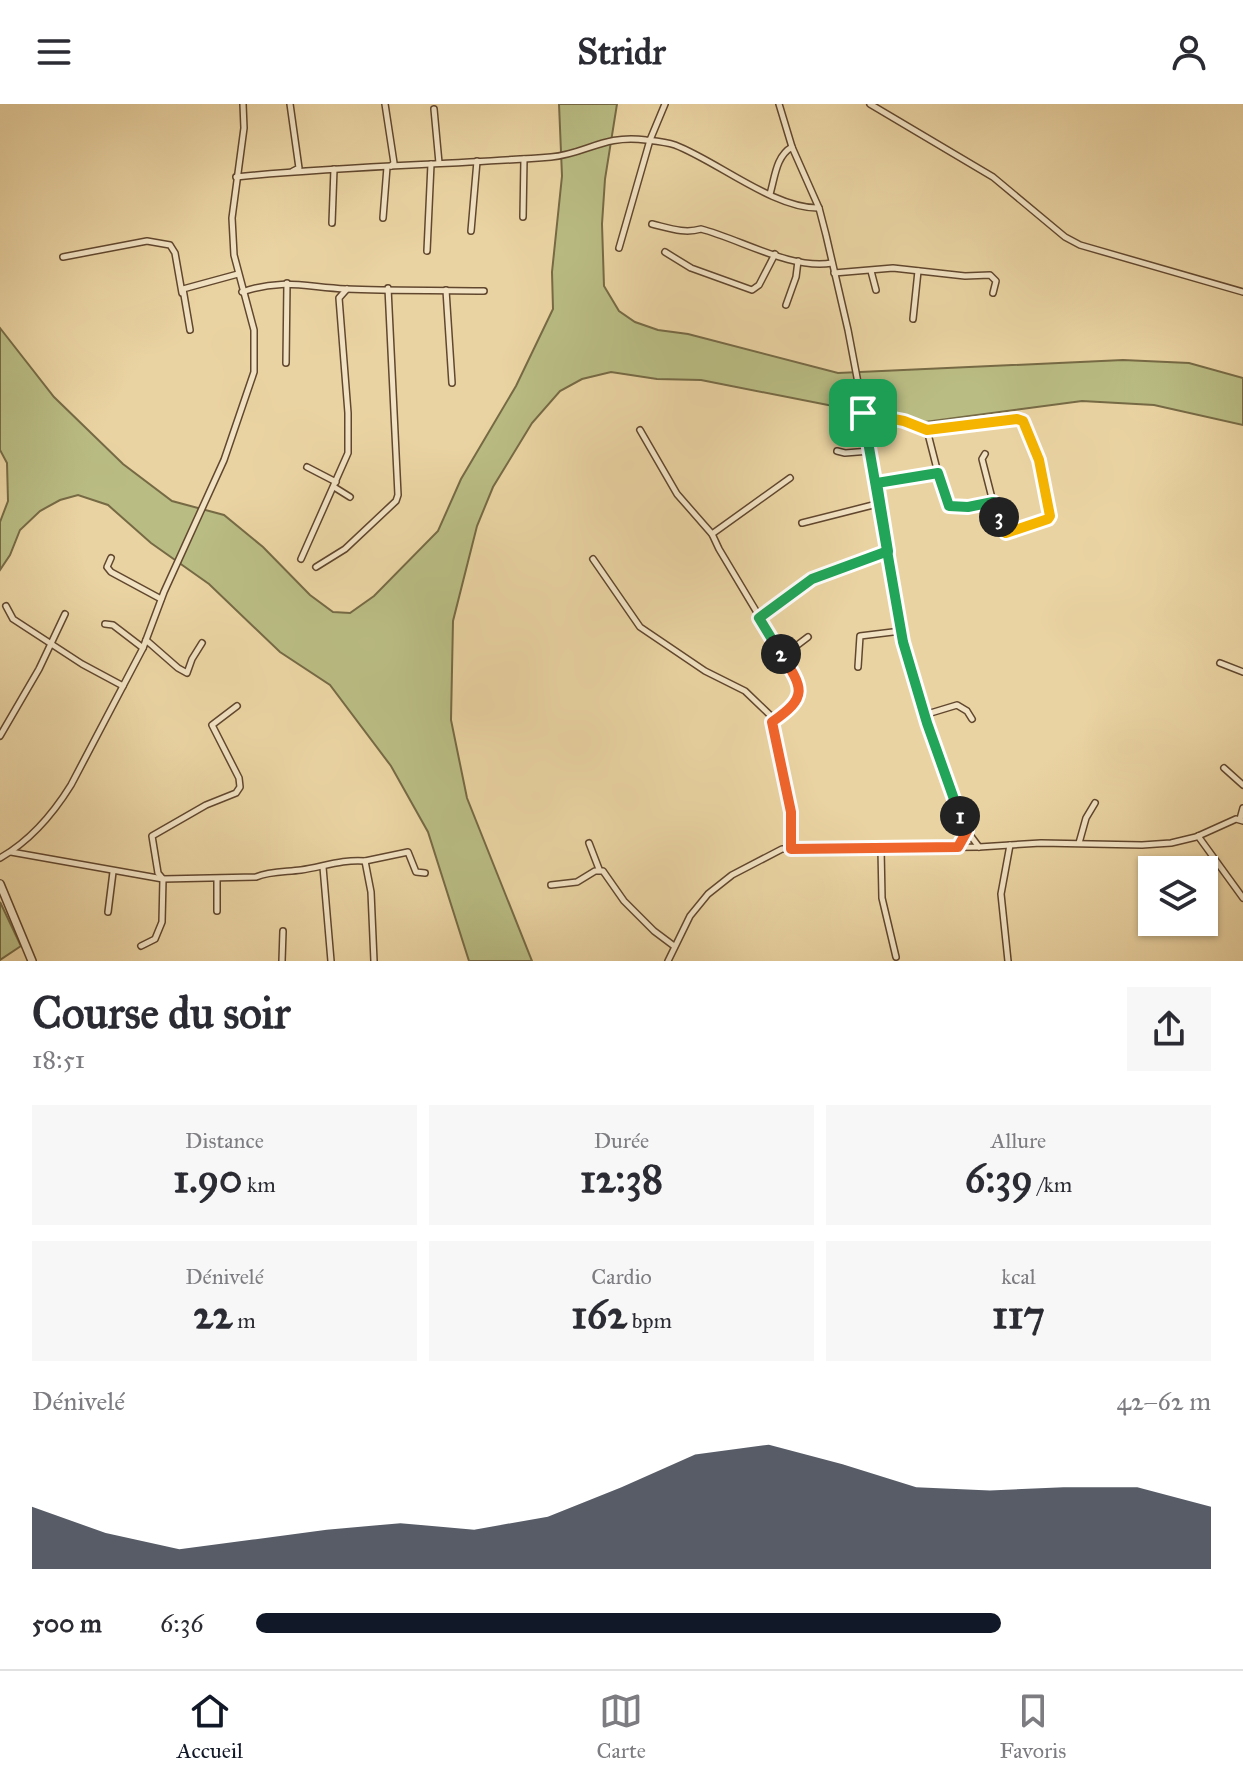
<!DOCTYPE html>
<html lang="fr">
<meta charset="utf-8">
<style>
:root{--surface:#fff;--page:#f7f7f7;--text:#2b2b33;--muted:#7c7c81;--line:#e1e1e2;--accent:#111827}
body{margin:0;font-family:"IM FELL Great Primer",serif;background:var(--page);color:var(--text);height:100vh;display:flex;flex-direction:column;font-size:30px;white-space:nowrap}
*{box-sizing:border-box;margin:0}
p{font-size:26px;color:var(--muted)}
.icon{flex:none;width:44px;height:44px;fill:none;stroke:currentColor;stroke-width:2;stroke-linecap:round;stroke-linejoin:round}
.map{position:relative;height:857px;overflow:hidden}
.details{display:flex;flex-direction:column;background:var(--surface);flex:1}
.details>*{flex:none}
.buttons{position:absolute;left:1138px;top:752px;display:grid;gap:16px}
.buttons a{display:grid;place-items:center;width:80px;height:80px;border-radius:0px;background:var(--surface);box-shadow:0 2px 6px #0004;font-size:40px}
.pin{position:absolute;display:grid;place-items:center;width:68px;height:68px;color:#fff;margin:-34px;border-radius:16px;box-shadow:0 4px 12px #0006}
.km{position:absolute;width:40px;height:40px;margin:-20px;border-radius:50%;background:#222;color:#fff;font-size:22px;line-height:40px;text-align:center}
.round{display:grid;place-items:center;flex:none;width:84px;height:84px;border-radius:0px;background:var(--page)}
.headline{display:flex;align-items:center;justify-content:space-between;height:136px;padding:0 32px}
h1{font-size:44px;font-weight:700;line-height:60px}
.stats{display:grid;grid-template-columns:repeat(3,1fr);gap:12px;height:136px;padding:8px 32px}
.stats div{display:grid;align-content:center;border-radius:0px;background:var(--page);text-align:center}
.stats b{font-size:40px;font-weight:700}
.stats small{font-size:22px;font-weight:400}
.stats p{font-size:22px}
.chart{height:224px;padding:16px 32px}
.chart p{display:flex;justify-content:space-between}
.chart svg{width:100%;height:144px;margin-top:8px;fill:var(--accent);opacity:.7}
ul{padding:0 32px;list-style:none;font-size:26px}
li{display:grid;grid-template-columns:128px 96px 1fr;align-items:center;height:60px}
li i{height:20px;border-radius:10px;background:var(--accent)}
header{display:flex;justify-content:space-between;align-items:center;height:104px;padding:0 32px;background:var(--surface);font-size:36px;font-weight:700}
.tabs{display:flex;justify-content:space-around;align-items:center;height:112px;border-top:2px solid var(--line);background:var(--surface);font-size:22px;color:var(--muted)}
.tabs a{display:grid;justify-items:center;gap:4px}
.tabs .selected{color:var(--accent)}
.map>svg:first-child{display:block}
.green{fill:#b9bc83;stroke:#766a45;stroke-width:2}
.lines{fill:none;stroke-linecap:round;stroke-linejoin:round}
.minor-casing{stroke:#61472e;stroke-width:8}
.tertiary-casing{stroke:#61472e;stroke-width:10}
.minor{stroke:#f1e2c3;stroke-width:5}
.tertiary{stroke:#f1e2c3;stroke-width:7}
.split-1-casing{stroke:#fff;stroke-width:16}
.split-2-casing{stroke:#fff;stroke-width:16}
.split-3-casing{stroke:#fff;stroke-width:16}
.split-4-casing{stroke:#fff;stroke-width:16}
.split-1{stroke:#22a559;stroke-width:10}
.split-2{stroke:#f0652b;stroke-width:10}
.split-3{stroke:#22a559;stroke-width:10}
.split-4{stroke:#f5b400;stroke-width:10}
</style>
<header><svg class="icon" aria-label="menu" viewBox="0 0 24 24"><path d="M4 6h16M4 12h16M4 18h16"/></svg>Stridr<svg class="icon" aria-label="person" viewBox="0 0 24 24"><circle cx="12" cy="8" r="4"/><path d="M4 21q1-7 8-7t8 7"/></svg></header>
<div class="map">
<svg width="1243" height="857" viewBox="0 0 1243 857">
<rect width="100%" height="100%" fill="#ead3a2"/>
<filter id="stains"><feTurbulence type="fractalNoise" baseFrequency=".0025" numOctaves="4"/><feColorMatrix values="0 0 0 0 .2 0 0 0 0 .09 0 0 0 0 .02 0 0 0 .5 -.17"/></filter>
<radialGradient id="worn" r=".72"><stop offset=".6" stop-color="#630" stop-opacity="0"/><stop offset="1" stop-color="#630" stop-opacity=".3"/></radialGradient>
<!-- green -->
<g class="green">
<polygon points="559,0 617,0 605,75 602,120 604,182 619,207 635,218 658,226 688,230 838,269 1123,256 1189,259 1243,274 1243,321 1154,301 1082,297 925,318 882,307 828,301 701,276 657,275 611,268 582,275 560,287 532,319 493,383 477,422 453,517 451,616 467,694 532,857 469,857 428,728 391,662 330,581 280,548 209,480 151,439 108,401 78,391 60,396 40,407 20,426 10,451 0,466 0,418 8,397 7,359 0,346 0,224 54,293 123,360 172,397 224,411 263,443 310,491 333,508 350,509 374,492 438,427 461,375 516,282 553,205 552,168 562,72"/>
<polygon points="0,798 21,842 0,856"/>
</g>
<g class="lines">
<!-- minor casing -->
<g class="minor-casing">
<g id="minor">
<polyline points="290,0 299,64 293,67"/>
<polyline points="385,0 394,59 391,62"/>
<polyline points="779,0 792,43 819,104 826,131 848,226 877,379 903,538 910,566 952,694 967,727 979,743"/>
<polyline points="870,0 993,73 1065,133 1080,141 1243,188"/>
<polyline points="434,5 439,59"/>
<path d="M236,73C341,62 446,61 551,53C586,50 604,30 646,36C655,37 666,38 675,41C717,57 774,105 819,104"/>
<path d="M770,90C775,73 776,52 792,43"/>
<polyline points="523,113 524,55"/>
<polyline points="383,114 387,63"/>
<polyline points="332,119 334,65"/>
<path d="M652,120C669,124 684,130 701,125C740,135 791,166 832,159"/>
<polyline points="471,127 477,57"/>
<polyline points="619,144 650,36 665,0"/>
<polyline points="427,147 431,60"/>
<polyline points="665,148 691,164 752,186 759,181 775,150"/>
<polyline points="63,153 147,137 170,141 175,149 182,189"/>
<polyline points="871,167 876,186"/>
<polyline points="834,169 893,164 965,172 990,171 996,177 993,189"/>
<polyline points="446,186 452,279"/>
<path d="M242,188C283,174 305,183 346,185C392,187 438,186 484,187"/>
<polyline points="786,201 796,173 798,157"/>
<polyline points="913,215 918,167"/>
<polyline points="190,226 183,185 238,170"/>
<polyline points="286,259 287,179"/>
<polyline points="863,309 904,317 927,326 1017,315 1023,317 1039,356 1050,412 1048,415 1006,429 993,398 968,403 949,402 938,369 877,379"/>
<polyline points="640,326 677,390 712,430 719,445 783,552"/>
<polyline points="927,326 938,369"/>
<polyline points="837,347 845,349 870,347"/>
<polyline points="985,350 982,355 993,398"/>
<polyline points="307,363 336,378"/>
<polyline points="334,383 350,393"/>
<polyline points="802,419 873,401 880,397"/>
<polyline points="712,430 790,374"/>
<polyline points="111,454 107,463 111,468 161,495"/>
<polyline points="301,455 348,349 348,309 339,194 347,185"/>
<polyline points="593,455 640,523 705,567 745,587 770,611 791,708 791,745"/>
<polyline points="316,463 345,445 396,397 398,391 388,184"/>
<polyline points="6,502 13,515 82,560 123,582"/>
<polyline points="759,514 812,475 888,447"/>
<polyline points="105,520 113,521 143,544"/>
<polyline points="146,536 178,564 187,569 192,555 202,539"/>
<polyline points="1220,559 1243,568"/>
<polyline points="858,563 860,532 901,527"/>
<polyline points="924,611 957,601 967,607 972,615"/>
<path d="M772,618C808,593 802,588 783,552L808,533"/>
<polyline points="0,632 39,565 65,510"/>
<polyline points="1224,664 1243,681"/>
<polyline points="1240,715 1243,704"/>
<polyline points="1198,732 1243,794"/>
<polyline points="589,739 599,765"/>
<polyline points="1079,739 1086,714 1095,699"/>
<polyline points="958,743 967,727"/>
<polyline points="881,745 882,794 896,853"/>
<path d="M11,748L163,775L256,773C270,767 286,768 301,766C322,763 343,755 365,757"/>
<path d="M0,754C30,737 53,710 71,681L143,544L164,488L224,356L254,268V226L234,151L232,114L244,24L243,0"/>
<polyline points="323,763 331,857"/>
<polyline points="217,775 217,807"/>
<polyline points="551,781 577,778 595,767 603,767 624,797 654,827 674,842"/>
<polyline points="108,808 113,768"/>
<polyline points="141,842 155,835 162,818 163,775 158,769 152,732 206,701 236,689 240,683 239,674 212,621 237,602"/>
<polyline points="282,857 283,827"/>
<polyline points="374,857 371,788 365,757 408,748 416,768 425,769"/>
<polyline points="668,857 690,812 708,790 732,771 782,745 979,743 1041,739 1142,741 1171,739 1196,733 1236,715 1243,717"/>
<polyline points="1008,857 1001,790 1010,741"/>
</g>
</g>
<!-- tertiary casing -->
<g class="tertiary-casing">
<polyline id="tertiary" points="0,780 32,857"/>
</g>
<!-- minor -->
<use href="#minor" class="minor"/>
<!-- tertiary -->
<use href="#tertiary" class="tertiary"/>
</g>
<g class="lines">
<!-- split-1 casing -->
<g class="split-1-casing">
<polyline id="split-1" points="863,309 903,538 927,619 960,712"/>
</g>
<!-- split-2 casing -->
<g class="split-2-casing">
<path id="split-2" d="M781,550C804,585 808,593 772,618L791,708V745L958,743L967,727L960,712"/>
</g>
<!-- split-3 casing -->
<g class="split-3-casing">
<polyline id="split-3" points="781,550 759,514 812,475 888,447 877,379 938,369 949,402 968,403 993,398 999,413"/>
</g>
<!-- split-4 casing -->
<g class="split-4-casing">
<polyline id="split-4" points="863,309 904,317 927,326 1017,315 1023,317 1039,356 1050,412 1048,415 1006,429 999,413"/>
</g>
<!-- split-1 -->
<use href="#split-1" class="split-1"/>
<!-- split-2 -->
<use href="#split-2" class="split-2"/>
<!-- split-3 -->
<use href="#split-3" class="split-3"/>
<!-- split-4 -->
<use href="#split-4" class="split-4"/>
</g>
<rect width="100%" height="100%" filter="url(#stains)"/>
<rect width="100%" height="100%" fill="url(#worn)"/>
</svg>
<div class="buttons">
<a><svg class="icon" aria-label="layers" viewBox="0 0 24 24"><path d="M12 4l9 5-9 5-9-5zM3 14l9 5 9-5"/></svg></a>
</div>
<div class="pin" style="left:863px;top:309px;background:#1e9e55"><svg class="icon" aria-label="arrive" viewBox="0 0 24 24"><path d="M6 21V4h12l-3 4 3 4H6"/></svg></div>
<b class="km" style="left:960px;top:712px">1</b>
<b class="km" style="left:781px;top:550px">2</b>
<b class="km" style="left:999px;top:413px">3</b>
</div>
<section class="details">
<div class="headline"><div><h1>Course du soir</h1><p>18:51</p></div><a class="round"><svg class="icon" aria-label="share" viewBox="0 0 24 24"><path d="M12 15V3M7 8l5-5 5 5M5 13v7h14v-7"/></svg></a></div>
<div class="stats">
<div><p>Distance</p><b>1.90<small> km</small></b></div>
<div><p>Durée</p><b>12:38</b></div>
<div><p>Allure</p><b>6:39<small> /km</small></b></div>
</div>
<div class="stats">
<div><p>Dénivelé</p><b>22<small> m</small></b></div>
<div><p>Cardio</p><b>162<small> bpm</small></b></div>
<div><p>kcal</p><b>117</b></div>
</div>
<div class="chart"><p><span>Dénivelé</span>42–62 m</p>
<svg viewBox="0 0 160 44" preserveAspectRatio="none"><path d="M0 44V25L10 33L20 38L30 35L40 32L50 30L60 32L70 28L80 19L90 9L100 6L110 12L120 19L130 20L140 19L150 19L160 25V44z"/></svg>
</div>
<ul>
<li><b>500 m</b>6:36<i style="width:78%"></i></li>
</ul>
</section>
<nav class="tabs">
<a class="selected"><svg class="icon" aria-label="home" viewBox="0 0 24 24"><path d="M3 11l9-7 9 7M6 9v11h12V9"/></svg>Accueil</a>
<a><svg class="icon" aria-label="map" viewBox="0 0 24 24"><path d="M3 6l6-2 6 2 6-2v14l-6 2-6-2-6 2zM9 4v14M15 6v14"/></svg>Carte</a>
<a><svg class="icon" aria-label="saved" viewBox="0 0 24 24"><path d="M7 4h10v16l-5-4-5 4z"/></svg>Favoris</a>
</nav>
